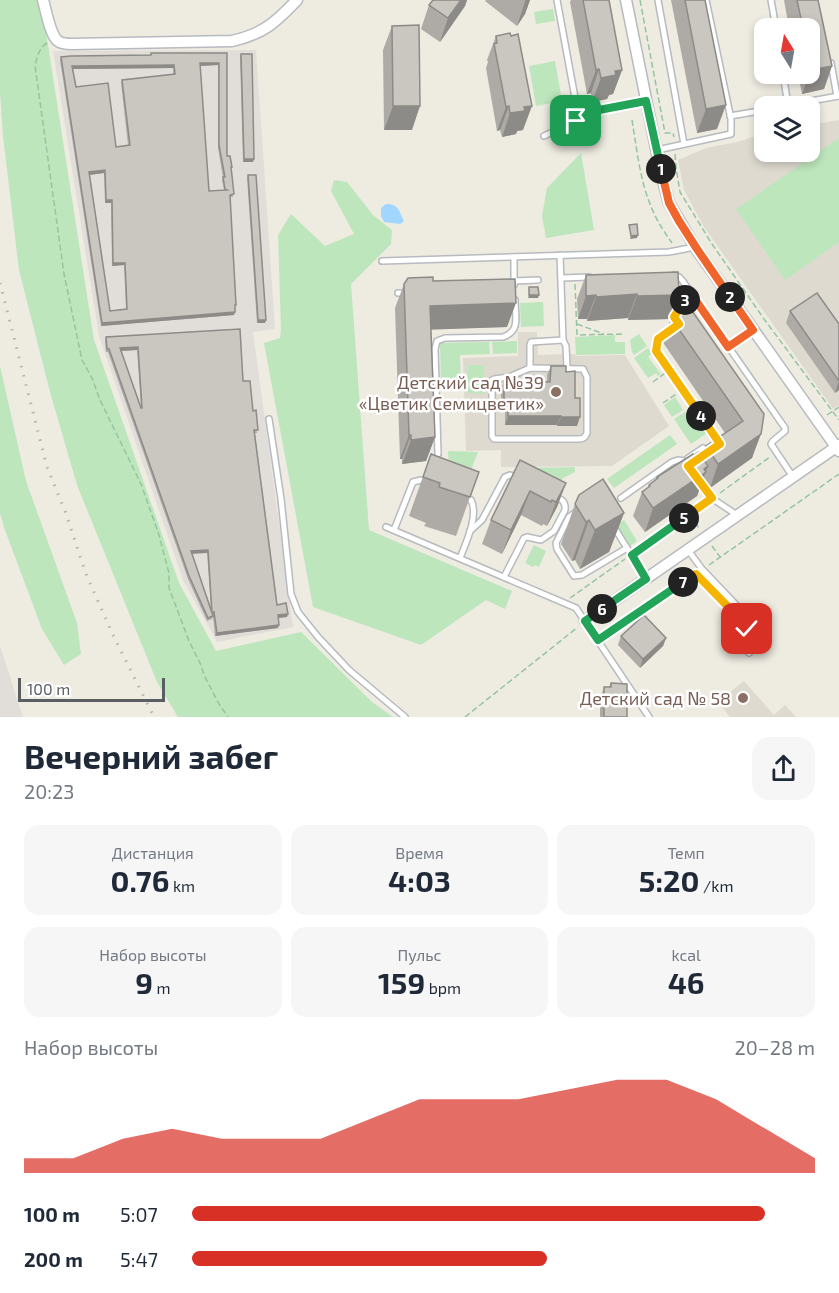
<!DOCTYPE html>
<html lang="ru">
<meta charset="utf-8">
<style>
:root{--surface:#fff;--page:#f6f6f7;--text:#1f2937;--muted:#747a83;--accent:#d93025}
body{margin:0;font-family:"Exo 2",sans-serif;background:var(--page);color:var(--text);height:100vh;display:flex;flex-direction:column;font-size:22px;white-space:nowrap}
*{box-sizing:border-box;margin:0}
p{font-size:20px;color:var(--muted)}
.icon{flex:none;width:33px;height:33px;fill:none;stroke:currentColor;stroke-width:2;stroke-linecap:round;stroke-linejoin:round}
.map{position:relative;height:717px;overflow:hidden}
.side{display:flex;flex-direction:column;background:var(--surface);flex:1}
.side>*{flex:none}
.needle{width:39px;rotate:349deg}
.fabs{position:absolute;left:754px;top:18px;display:grid;gap:12px}
.fabs a{display:grid;place-items:center;width:66px;height:66px;border-radius:12px;background:var(--surface);box-shadow:0 3px 9px #0003;font-size:30px}
.scale{position:absolute;left:18px;bottom:15px;width:147px;box-sizing:border-box;padding-left:6px;border:3px solid #5a5e63;border-top:0;font-size:16px;line-height:21px;white-space:nowrap;color:#5a5e63;-webkit-text-stroke:4px #fff;paint-order:stroke}
.pin{position:absolute;display:grid;place-items:center;width:51px;height:51px;color:#fff;margin:-26px;border-radius:12px;box-shadow:0 3px 9px #0006}
.km{position:absolute;width:30px;height:30px;margin:-15px;border-radius:50%;background:#222;color:#fff;font-size:16px;line-height:30px;text-align:center}
.round{display:grid;place-items:center;flex:none;width:63px;height:63px;border-radius:18px;background:var(--page)}
.headline{display:flex;align-items:center;justify-content:space-between;height:102px;padding:0 24px}
h1{font-size:33px;font-weight:700;line-height:45px}
.figures{display:grid;grid-template-columns:repeat(3,1fr);gap:9px;height:102px;padding:6px 24px}
.figures div{display:grid;align-content:center;border-radius:15px;background:var(--page);text-align:center}
.figures b{font-size:30px;font-weight:700}
.figures small{font-size:16px;font-weight:400}
.figures p{font-size:16px}
.chart{height:168px;padding:12px 24px}
.chart p{display:flex;justify-content:space-between}
.chart svg{width:100%;height:108px;margin-top:6px;fill:var(--accent);opacity:.7}
ul{padding:0 24px;list-style:none;font-size:20px}
li{display:grid;grid-template-columns:96px 72px 1fr;align-items:center;height:45px}
li i{height:15px;border-radius:8px;background:var(--accent)}
.map>svg:first-child{display:block}
.industrial{fill:#e1ded9}
.education{fill:#dedad0}
.green{fill:#bde6bd}
.water{fill:#a0d6ff}
.lines{fill:none;stroke-linecap:round;stroke-linejoin:round}
.lane-casing{stroke:#b7babf;stroke-width:8}
.street-casing{stroke:#b7babf;stroke-width:13}
.path{stroke:#94c5a2;stroke-width:1.5;stroke-dasharray:6 3;stroke-linecap:butt}
.lane{stroke:#fff;stroke-width:5}
.street{stroke:#fff;stroke-width:10}
.rail{stroke:#b3b4b4;stroke-width:3;stroke-dasharray:1.5 8;stroke-linecap:butt}
.wall{fill:#aeaba6;fill-rule:evenodd}
.shaded-wall{fill:#8d8b87}
.building{fill:#cac7c1;stroke:#8d8b87;stroke-width:1.5;fill-rule:evenodd}
.split-1-casing{stroke:#fff;stroke-width:12}
.split-2-casing{stroke:#fff;stroke-width:12}
.split-3-casing{stroke:#fff;stroke-width:12}
.split-4-casing{stroke:#fff;stroke-width:12}
.split-5-casing{stroke:#fff;stroke-width:12}
.split-6-casing{stroke:#fff;stroke-width:12}
.split-7-casing{stroke:#fff;stroke-width:12}
.split-8-casing{stroke:#fff;stroke-width:12}
.split-1{stroke:#22a559;stroke-width:8}
.split-2{stroke:#f0652b;stroke-width:8}
.split-3{stroke:#f0652b;stroke-width:8}
.split-4{stroke:#f5b400;stroke-width:8}
.split-5{stroke:#f5b400;stroke-width:8}
.split-6{stroke:#22a559;stroke-width:8}
.split-7{stroke:#22a559;stroke-width:8}
.split-8{stroke:#f5b400;stroke-width:8}
.education-dot{fill:#8d6e63;stroke:#fff;stroke-width:2}
.labels{text-anchor:middle;dominant-baseline:central;stroke-width:5;stroke-linejoin:round;paint-order:stroke}
.education-label{font-size:18px;fill:#785e54;stroke:#fff;text-anchor:end}
</style>
<div class="map">
<svg width="839" height="717" viewBox="0 0 839 717">
<rect width="100%" height="100%" fill="#eeebe1"/>
<!-- industrial -->
<g class="industrial">
<polygon points="256,50 275,329 253,332 293,627 217,642 183,580 99,336 53,51"/>
<polygon points="0,646 23,717 0,717"/>
</g>
<!-- education -->
<g class="education">
<polygon points="839,120 839,405 833,409 704,227 684,190 678,160 706,148 737,142 765,133 765,152 810,152 810,125"/>
<polygon points="518,332 537,332 538,355 575,354 576,356 625,355 669,426 612,466 501,467 501,450 466,451 463,358 518,356"/>
<polygon points="744,681 774,715 785,705 796,717 730,717 721,706 728,700 725,696"/>
</g>
<!-- green -->
<g class="green">
<polygon points="0,0 41,0 94,340 179,583 216,651 301,632 372,702 393,717 178,717 157,682 77,485 50,392 19,270 3,136 0,92"/>
<polygon points="553,9 555,21 536,24 534,12"/>
<polygon points="555,61 562,101 536,106 529,66"/>
<polygon points="839,138 839,242 785,280 736,209"/>
<polygon points="581,153 594,230 546,238 542,216 547,188"/>
<polygon points="334,180 347,182 373,215 392,230 391,244 351,284 369,530 512,591 505,609 486,600 421,645 313,607 264,343 280,338 281,330 278,235 291,214 325,246 354,234 331,191"/>
<polygon points="543,302 544,326 521,327 520,303"/>
<polygon points="639,334 647,346 634,355 632,352 630,340"/>
<polygon points="615,335 615,342 625,342 625,354 576,355 575,337"/>
<polygon points="517,341 517,353 493,354 492,342"/>
<polygon points="489,342 490,354 460,355 461,385 441,386 440,343"/>
<polygon points="648,348 652,353 648,357 661,374 658,376 656,373 648,378 634,358"/>
<polygon points="468,365 484,365 484,394 468,393"/>
<polygon points="0,366 26,481 77,623 81,654 64,665 42,629 5,530 0,513"/>
<polygon points="675,397 683,410 672,417 664,405"/>
<polygon points="691,410 707,433 691,444 674,419 685,412 686,414"/>
<polygon points="670,435 677,444 614,488 607,479"/>
<polygon points="448,451 478,452 469,475 449,467"/>
<polygon points="575,467 575,472 563,478 557,489 526,468"/>
<polygon points="624,520 637,541 630,546 617,525"/>
<polygon points="534,545 546,551 539,567 535,565 533,567 525,563"/>
</g>
<!-- water -->
<path class="water" d="M386,204C399,204 399,211 404,221L400,224L384,222L381,216V208Z"/>
<g class="lines">
<!-- lane casing -->
<g class="lane-casing">
<g id="lane">
<polyline points="557,0 578,114 646,101"/>
<polyline points="658,0 684,144"/>
<polyline points="771,0 776,28"/>
<polyline points="831,63 837,96"/>
<polyline points="783,74 788,105 839,96"/>
<polyline points="730,116 765,110"/>
<polyline points="544,136 576,121 578,114"/>
<polyline points="657,150 731,134 731,119 706,0"/>
<polyline points="560,255 563,340 566,346 567,368"/>
<polyline points="514,257 514,285"/>
<polyline points="382,261 669,252 695,247"/>
<polyline points="674,275 679,277 682,280 785,428 785,431 773,441 771,444 793,477"/>
<polyline points="561,278 589,277"/>
<polyline points="514,281 538,280"/>
<polyline points="398,293 408,293"/>
<polyline points="728,347 753,330"/>
<path d="M530,368L583,369L587,377V433C585,438 583,439 578,439H494L492,436V380L494,379L509,377Z"/>
<polyline points="530,368 530,345 531,342 563,340"/>
<polyline points="269,419 281,499 291,594 298,612 318,637 349,670 405,717"/>
<path d="M438,454L435,349L437,341L445,338L503,337C521,331 515,316 515,300"/>
<polyline points="688,458 703,448"/>
<polyline points="697,480 710,497 737,515"/>
<polyline points="621,498 672,462 678,460 685,461 687,465"/>
<polyline points="576,512 569,517 556,543 557,549 574,576 582,575 627,548"/>
<polyline points="386,527 576,608 649,717"/>
<polyline points="614,527 646,579"/>
<polyline points="394,530 413,482 421,480 426,482"/>
<polyline points="470,531 482,520 505,477 510,475 519,478"/>
<path d="M688,550L702,569L760,630C763,641 756,646 749,653"/>
<path d="M460,558C466,543 479,515 471,500L466,497"/>
<path d="M504,577L524,538L527,537L541,540L554,531L565,510C566,501 561,499 554,496"/>
</g>
</g>
<!-- street casing -->
<g class="street-casing">
<g id="street">
<path d="M43,0C46,10 50,35 58,41C62,44 67,44 72,44L232,41C263,34 275,23 297,0"/>
<polyline points="626,0 661,173 669,203 697,250 839,451"/>
<polyline points="585,621 839,445"/>
</g>
</g>
<!-- path -->
<g class="path">
<polyline points="640,0 665,133 673,133 674,137"/>
<path d="M47,43C39,48 37,57 35,66L64,274L82,360L92,378L100,400L141,484L159,535L169,573V588L189,641L200,663L205,677L219,704L228,717"/>
<path d="M632,120C637,150 640,183 653,211C658,223 665,233 672,243"/>
<polyline points="675,154 676,167 680,192 712,244 764,319 839,420"/>
<polyline points="575,284 577,335 622,334"/>
<polyline points="676,314 685,301"/>
<polyline points="577,324 604,334"/>
<polyline points="665,334 658,339 655,351 718,440"/>
<polyline points="653,382 668,371"/>
<polyline points="663,403 682,390"/>
<polyline points="827,415 839,407"/>
<polyline points="720,493 770,457"/>
<polyline points="690,515 699,528"/>
<polyline points="712,546 720,557"/>
<polyline points="637,551 706,502"/>
<polyline points="709,565 839,474"/>
<polyline points="570,598 625,559"/>
<polyline points="605,636 695,574"/>
<polyline points="744,648 741,642 746,636 747,629"/>
<polyline points="465,717 578,627"/>
</g>
<!-- lane -->
<use href="#lane" class="lane"/>
<!-- street -->
<use href="#street" class="street"/>
<!-- rail -->
<polyline class="rail" points="0,283 47,467 65,511 86,574 113,635 154,717"/>
</g>
<!-- wall -->
<g class="wall">
<polygon points="433,0 467,0 465,6 440,42 421,29 429,5"/>
<polygon points="486,0 530,0 525,14 517,26 485,1"/>
<polygon points="571,0 609,0 622,70 613,94 609,95 607,99 592,102 591,93 587,94 570,2"/>
<polygon points="671,0 705,0 717,129 697,133"/>
<polygon points="784,0 818,0 832,66 824,89 802,94 798,74 810,74 810,28 789,28"/>
<polygon points="392,26 412,130 384,130 383,50"/>
<polygon points="496,36 523,130 517,131 516,134 502,137 500,130 497,131 486,68 488,62 487,60"/>
<path d="M227,53V156L231,170L233,197H230L235,308L234,315L101,326L60,60L61,57ZM218,65V148L223,178L222,180L224,190L209,191L200,66ZM173,68V74L122,80L121,83L128,145L116,147L76,87L73,69ZM104,173L105,203H111L112,266L124,265L126,309L110,311L90,175Z"/>
<polygon points="241,54 254,159 253,162 243,162 240,57"/>
<polygon points="248,175 265,323 257,323 247,178"/>
<polygon points="586,275 679,295 670,319 628,320 628,318 587,321 587,319 578,319 577,299"/>
<polygon points="433,281 507,327 431,329 435,437 426,461 402,464 402,459 400,459 395,308 404,284"/>
<polygon points="790,311 839,324 839,390 835,393 786,323"/>
<polygon points="671,318 764,414 752,458 710,488 703,479 697,496 645,532 633,516 642,492 648,488 649,485 656,479 657,477 694,455 702,458 706,446 725,433 662,341"/>
<path d="M106,337L243,381L253,411L257,433H255L277,605L288,614L287,617L279,618L278,628L215,636L213,617L212,619L207,621L188,579L108,352H106L105,340ZM137,350L141,407L121,351ZM192,553H207L211,608Z"/>
<polygon points="551,366 566,372 575,398 577,426 557,426 557,425 505,425 505,411 501,411 501,390 504,381 547,382 547,375"/>
<polygon points="431,454 479,472 456,536 424,526 426,523 409,516"/>
<polygon points="520,460 566,483 557,507 547,526 543,524 542,526 521,515 502,554 482,544 491,520"/>
<polygon points="575,504 624,513 609,552 580,569 575,560 572,561 561,544"/>
<polygon points="621,636 666,638 663,646 640,668 618,645"/>
<polygon points="611,683 627,717 600,717 600,699 604,687 609,687"/>
</g>
<!-- shaded-wall -->
<g class="shaded-wall">
<polygon points="461,0 467,0 465,6 440,42 448,18"/>
<polygon points="525,0 530,0 525,14 517,26 525,2"/>
<polygon points="200,63 219,63 218,65 199,66"/>
<polygon points="174,65 173,68 71,69 72,66"/>
<polygon points="832,66 824,89 802,94 811,70"/>
<polygon points="599,69 591,93 587,94 596,70"/>
<polygon points="622,70 613,94 609,95 607,99 592,102 601,78 615,71"/>
<polygon points="726,105 717,129 697,133 706,109"/>
<polygon points="393,106 420,106 412,130 384,130"/>
<polygon points="509,106 500,130 497,131 506,107"/>
<polygon points="532,106 523,130 517,131 516,134 502,137 510,113 524,107"/>
<polygon points="244,159 254,159 253,162 243,162"/>
<polygon points="105,170 104,173 88,175 89,172"/>
<polygon points="106,200 112,200 111,203 105,203"/>
<polygon points="638,235 637,238 630,239 631,236"/>
<polygon points="113,263 125,263 124,265 112,266"/>
<polygon points="637,294 628,318 587,321 596,297"/>
<polygon points="529,295 539,295 538,298 528,298"/>
<polygon points="596,295 587,319 578,319 586,296"/>
<polygon points="679,295 670,319 628,320 637,296"/>
<polygon points="516,303 507,327 422,330 430,306"/>
<polygon points="235,312 234,315 101,326 102,323"/>
<polygon points="258,320 266,320 265,323 257,323"/>
<polygon points="138,347 137,350 119,351 120,348"/>
<polygon points="839,381 839,390 835,393"/>
<polygon points="504,402 508,402 505,411 501,411"/>
<polygon points="508,416 561,416 557,425 505,425"/>
<polygon points="561,417 580,417 577,426 557,426"/>
<polygon points="761,434 752,458 710,488 718,464"/>
<polygon points="409,435 411,435 402,459 400,459"/>
<polygon points="435,437 426,461 402,464 411,440"/>
<polygon points="708,466 697,496 645,532 653,508"/>
<polygon points="566,483 557,507 547,526 556,502"/>
<polygon points="530,491 521,515 502,554 511,530"/>
<polygon points="624,513 609,552 580,569 595,530"/>
<polygon points="589,520 575,560 572,561 586,522"/>
<polygon points="208,550 207,553 190,554 191,551"/>
<polygon points="288,614 287,617 277,618 278,615"/>
<polygon points="279,625 278,628 215,636 217,633"/>
<polygon points="666,638 663,646 640,668 643,659"/>
</g>
<!-- building -->
<g class="building">
<polygon points="433,0 461,0 448,18 429,5"/>
<polygon points="583,0 609,0 622,70 615,71 616,75 601,78 599,69 596,70"/>
<polygon points="685,0 705,0 726,105 706,109"/>
<polygon points="797,0 818,0 832,66 811,70 810,65 810,28 803,28"/>
<polygon points="419,25 420,106 393,106 392,26"/>
<polygon points="510,33 511,36 518,34 532,106 524,107 525,111 510,113 509,106 506,107 494,44 497,43 496,36"/>
<path d="M151,53H227V156H230L232,167H231L234,194L230,195L236,305H235V312L102,323L61,57L71,56L151,55ZM200,63H219V145L225,177H223L225,189L227,190L209,191ZM174,65L175,74L122,80L130,145L116,147L108,83L76,87L72,66ZM105,170L106,200H112L113,263H125L127,309L110,311L89,172Z"/>
<polygon points="241,54 252,54 254,159 244,159"/>
<polygon points="248,175 256,175 266,320 258,320"/>
<polygon points="637,224 638,235 631,236 629,225"/>
<polygon points="678,272 679,295 637,296 637,294 596,297 596,295 586,296 586,275"/>
<polygon points="433,277 433,281 515,279 516,303 430,306 435,437 411,440 411,435 409,435 404,284 408,278"/>
<polygon points="529,287 538,287 539,295 529,295"/>
<polygon points="817,293 839,324 839,381 790,311"/>
<polygon points="688,305 764,414 761,434 718,464 706,446 743,421 671,318"/>
<path d="M240,329L243,381H250L253,411L256,410L258,430H254L277,605L286,603L288,614L278,615L279,625L217,633L214,612L212,613L213,616L208,618L189,576L109,349H107L106,337ZM138,347L142,408H141L120,348ZM208,550L212,613L191,551Z"/>
<polygon points="551,366 566,366 566,372 575,371 575,398 580,398 580,417 561,417 561,416 508,416 508,402 504,402 504,381 550,382"/>
<polygon points="698,452 708,466 704,469 706,472 653,508 642,492 650,486 649,485 658,478 657,477 693,454 694,455"/>
<polygon points="431,454 479,472 470,497 439,487 440,483 423,477"/>
<polygon points="520,460 566,483 556,502 552,500 551,502 530,491 511,530 491,520"/>
<polygon points="603,479 624,513 595,530 589,520 586,522 575,504 579,495"/>
<polygon points="644,615 666,638 643,659 621,636"/>
<polygon points="611,683 627,684 627,717 604,717 604,687 611,687"/>
</g>
<g class="lines">
<!-- split-1 casing -->
<g class="split-1-casing">
<polyline id="split-1" points="576,121 578,114 646,101 661,169"/>
</g>
<!-- split-2 casing -->
<g class="split-2-casing">
<polyline id="split-2" points="661,169 669,203 679,221 697,249 730,297"/>
</g>
<!-- split-3 casing -->
<g class="split-3-casing">
<polyline id="split-3" points="685,300 690,292 728,347 753,330 730,297"/>
</g>
<!-- split-4 casing -->
<g class="split-4-casing">
<polyline id="split-4" points="685,300 674,317 679,324 658,339 656,351 701,416"/>
</g>
<!-- split-5 casing -->
<g class="split-5-casing">
<polyline id="split-5" points="684,518 712,498 688,466 720,444 701,416"/>
</g>
<!-- split-6 casing -->
<g class="split-6-casing">
<polyline id="split-6" points="602,609 646,579 632,555 684,518"/>
</g>
<!-- split-7 casing -->
<g class="split-7-casing">
<polyline id="split-7" points="602,609 585,621 598,640 683,582"/>
</g>
<!-- split-8 casing -->
<g class="split-8-casing">
<polyline id="split-8" points="683,582 696,574 745,624 747,629"/>
</g>
<!-- split-1 -->
<use href="#split-1" class="split-1"/>
<!-- split-2 -->
<use href="#split-2" class="split-2"/>
<!-- split-3 -->
<use href="#split-3" class="split-3"/>
<!-- split-4 -->
<use href="#split-4" class="split-4"/>
<!-- split-5 -->
<use href="#split-5" class="split-5"/>
<!-- split-6 -->
<use href="#split-6" class="split-6"/>
<!-- split-7 -->
<use href="#split-7" class="split-7"/>
<!-- split-8 -->
<use href="#split-8" class="split-8"/>
</g>
<!-- markers -->
<g class="education-dot">
<circle cx="556" cy="392" r="6"/>
<circle cx="743" cy="698" r="6"/>
</g>
<g class="labels">
<!-- education labels -->
<g class="education-label">
<text x="544" y="382">Детский сад №39<tspan x="544" dy="21">«Цветик Семицветик»</tspan></text>
<text x="731" y="698">Детский сад № 58</text>
</g>
</g>
</svg>
<div class="fabs">
<a><svg class="needle" viewBox="-14 -14 28 28"><path d="M0-13l5 13h-10z" fill="#e53935"/><path d="M0 13l5-13h-10z" fill="#747a83"/></svg></a>
<a><svg class="icon" aria-label="layers" viewBox="0 0 24 24"><path d="M12 4l9 5-9 5-9-5zM3 14l9 5 9-5"/></svg></a>
</div>
<div class="scale">100 m</div>
<div class="pin" style="left:576px;top:121px;background:#1e9e55"><svg class="icon" aria-label="arrive" viewBox="0 0 24 24"><path d="M6 21V4h12l-3 4 3 4H6"/></svg></div>
<div class="pin" style="left:747px;top:629px;background:#d93025"><svg class="icon" aria-label="check" viewBox="0 0 24 24"><path d="M5 12l5 5 9-10"/></svg></div>
<b class="km" style="left:661px;top:169px">1</b>
<b class="km" style="left:730px;top:297px">2</b>
<b class="km" style="left:685px;top:300px">3</b>
<b class="km" style="left:701px;top:416px">4</b>
<b class="km" style="left:684px;top:518px">5</b>
<b class="km" style="left:602px;top:609px">6</b>
<b class="km" style="left:683px;top:582px">7</b>
</div>
<section class="side">
<div class="headline"><div><h1>Вечерний забег</h1><p>20:23</p></div><a class="round"><svg class="icon" aria-label="share" viewBox="0 0 24 24"><path d="M12 15V3M7 8l5-5 5 5M5 13v7h14v-7"/></svg></a></div>
<div class="figures">
<div><p>Дистанция</p><b>0.76<small> km</small></b></div>
<div><p>Время</p><b>4:03</b></div>
<div><p>Темп</p><b>5:20<small> /km</small></b></div>
</div>
<div class="figures">
<div><p>Набор высоты</p><b>9<small> m</small></b></div>
<div><p>Пульс</p><b>159<small> bpm</small></b></div>
<div><p>kcal</p><b>46</b></div>
</div>
<div class="chart"><p><span>Набор высоты</span>20–28 m</p>
<svg viewBox="0 0 160 44" preserveAspectRatio="none"><path d="M0 44V38L10 38L20 30L30 26L40 30L50 30L60 30L70 22L80 14L90 14L100 14L110 10L120 6L130 6L140 14L150 26L160 38V44z"/></svg>
</div>
<ul>
<li><b>100 m</b>5:07<i style="width:92%"></i></li>
<li><b>200 m</b>5:47<i style="width:57%"></i></li>
</ul>
</section>
